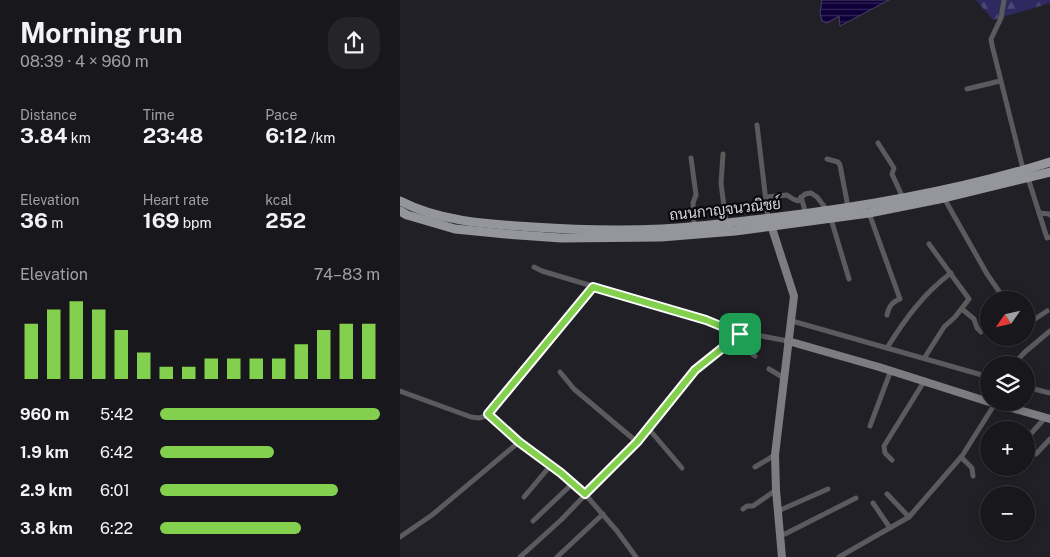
<!DOCTYPE html>
<meta charset="utf-8">
<style>
:root{--surface:#18181c;--page:#252529;--text:#f1f3f6;--muted:#9fa0a3;--line:#36373b;--accent:#83d04e}
body{margin:0;font-family:"Public Sans",Sarabun,sans-serif;background:var(--page);color:var(--text);height:100vh;display:flex;flex-direction:column;font-size:19px;white-space:nowrap}
*{box-sizing:border-box;margin:0}
p{font-size:16px;color:var(--muted)}
.icon{flex:none;width:28px;height:28px;fill:none;stroke:currentColor;stroke-width:2;stroke-linecap:round;stroke-linejoin:round}
.map{position:relative;flex:1;overflow:hidden}
.details{display:flex;flex-direction:column;background:var(--surface);width:400px}
.details>*{flex:none}
.needle{width:32px;rotate:236deg}
.fabs{position:absolute;left:580px;top:291px;display:grid;gap:10px}
.fabs a{display:grid;place-items:center;width:55px;height:55px;border-radius:50%;background:var(--surface);box-shadow:0 2px 12px #0003,0 0 0 1px var(--line);font-size:25px}
.pin{position:absolute;display:grid;place-items:center;width:42px;height:42px;color:#fff;margin:-21px;border-radius:10px;box-shadow:0 2px 8px #0006}
.round{display:grid;place-items:center;flex:none;width:52px;height:52px;border-radius:20px;background:var(--page)}
.head{display:flex;align-items:center;justify-content:space-between;height:85px;padding:0 20px}
h1{font-size:28px;font-weight:700;line-height:38px}
.stats{display:grid;grid-template-columns:repeat(3,1fr);gap:8px;height:85px;padding:5px 20px}
.stats div{display:grid;align-content:center}
.stats b{font-size:21px;font-weight:700}
.stats small{font-size:14px;font-weight:400}
.stats p{font-size:14px}
.chart{height:140px;padding:10px 20px}
.chart p{display:flex;justify-content:space-between}
.chart svg{width:100%;height:90px;margin-top:5px;stroke:var(--accent);stroke-width:6}
ul{padding:0 20px;list-style:none;font-size:16px}
li{display:grid;grid-template-columns:80px 60px 1fr;align-items:center;height:38px}
li i{height:12px;border-radius:6px;background:var(--accent)}
main{display:flex;flex:1;min-height:0}
.map>svg:first-child{display:block}
.forest{fill:url(#forest-firs)}
.water{fill:url(#water-rules);stroke:#4b4069}
.lines{fill:none;stroke-linecap:round;stroke-linejoin:round}
.street{stroke:#5b5b5e;stroke-width:5}
.secondary{stroke:#7c7c81;stroke-width:8}
.primary{stroke:#95969c;stroke-width:9}
.route-casing{stroke:#fff;stroke-width:10}
.route{stroke:#83d04e;stroke-width:6}
.labels{text-anchor:middle;dominant-baseline:central;stroke-width:4.5;stroke-linejoin:round;paint-order:stroke}
.street-label{font-size:15px;fill:#d5d5d9;stroke:#0a0a0d}
</style>
<main>
<section class="details">
<div class="head"><div><h1>Morning run</h1><p>08:39 · 4 × 960 m</p></div><a class="round"><svg class="icon" aria-label="share" viewBox="0 0 24 24"><path d="M12 15V3M7 8l5-5 5 5M5 13v7h14v-7"/></svg></a></div>
<div class="stats">
<div><p>Distance</p><b>3.84<small> km</small></b></div>
<div><p>Time</p><b>23:48</b></div>
<div><p>Pace</p><b>6:12<small> /km</small></b></div>
</div>
<div class="stats">
<div><p>Elevation</p><b>36<small> m</small></b></div>
<div><p>Heart rate</p><b>169<small> bpm</small></b></div>
<div><p>kcal</p><b>252</b></div>
</div>
<div class="chart"><p><span>Elevation</span>74–83 m</p>
<svg viewBox="0 0 160 44" preserveAspectRatio="none"><path d="M5 44V17M15 44V10M25 44V6M35 44V10M45 44V20M55 44V31M65 44V38M75 44V38M85 44V34M95 44V34M105 44V34M115 44V34M125 44V27M135 44V20M145 44V17M155 44V17"/></svg>
</div>
<ul>
<li><b>960 m</b>5:42<i style="width:100%"></i></li>
<li><b>1.9 km</b>6:42<i style="width:52%"></i></li>
<li><b>2.9 km</b>6:01<i style="width:81%"></i></li>
<li><b>3.8 km</b>6:22<i style="width:64%"></i></li>
</ul>
</section>
<div class="map">
<svg width="650" height="557" viewBox="0 0 650 557">
<defs>
<pattern id="forest-firs" width="22" height="20" patternUnits="userSpaceOnUse" patternTransform="scale(1.25)"><rect width="22" height="20" fill="#2e295f"/><path d="M5 1l3.5 6h-7zM16 11l3.5 6h-7z" fill="#4b4775"/></pattern>
<pattern id="water-rules" width="6" height="5" patternUnits="userSpaceOnUse" patternTransform="scale(1.25)"><rect width="6" height="5" fill="#100039"/><path d="M0 2.5h6" fill="none" stroke="#322455"/></pattern>
</defs>
<rect width="100%" height="100%" fill="#202026"/>
<!-- forest -->
<polygon class="forest" points="576,0 650,0 650,3 593,20"/>
<!-- water -->
<polygon class="water" points="422,0 489,0 440,26 439,16 427,23 422,21 420,13"/>
<g class="lines">
<!-- street -->
<g class="street">
<polyline points="604,0 601,18 591,39 592,45 623,169 628,178 647,238 650,237"/>
<polyline points="567,89 600,81"/>
<polyline points="357,125 368,218"/>
<polyline points="478,143 494,168 492,174 503,198"/>
<polyline points="323,154 321,183 326,223"/>
<polyline points="291,158 296,195 293,203 294,226"/>
<polyline points="427,159 438,162 440,165 448,207"/>
<polyline points="366,197 387,195 393,199 398,201 405,194 411,193 417,197 427,210"/>
<polyline points="401,197 406,214"/>
<polyline points="544,198 587,274 605,300"/>
<path d="M469,213L500,299C492,302 489,306 487,315"/>
<polyline points="639,213 649,214 650,215"/>
<polyline points="431,219 449,279"/>
<polyline points="134,267 142,271 306,320 340,334"/>
<polyline points="562,309 574,319 577,328 581,332"/>
<polyline points="392,321 589,377"/>
<polyline points="626,325 647,311"/>
<polyline points="332,340 355,356"/>
<path d="M487,348C505,319 524,293 551,273"/>
<polyline points="525,357 544,327 555,317 569,299 529,244"/>
<polyline points="613,365 625,352 650,331"/>
<polyline points="369,369 384,378"/>
<polyline points="160,372 174,389 237,442"/>
<polyline points="626,387 650,393"/>
<polyline points="0,391 71,417 79,418 86,416 193,287"/>
<polyline points="88,414 119,442 161,473 185,494 217,531 236,557"/>
<polyline points="470,426 491,370"/>
<polyline points="248,428 282,468"/>
<polyline points="626,439 645,418"/>
<polyline points="636,454 650,439"/>
<polyline points="561,457 572,468 573,476"/>
<polyline points="492,460 485,453 484,446 525,380"/>
<polyline points="355,467 375,455"/>
<polyline points="487,494 509,517"/>
<polyline points="124,497 151,465"/>
<polyline points="473,503 490,528"/>
<polyline points="343,509 347,506 353,506 376,490"/>
<polyline points="378,511 428,489"/>
<polyline points="133,521 173,483"/>
<polyline points="380,534 385,534 456,498"/>
<polyline points="0,537 32,515 119,442"/>
<polyline points="120,557 161,520 216,463 248,428 295,370 306,360 340,334 351,334 388,341"/>
<polyline points="157,557 203,514"/>
<polyline points="439,557 509,517 562,456 596,402"/>
</g>
<!-- secondary -->
<g class="secondary">
<polyline points="370,222 394,296 375,455 376,490 382,557"/>
<polyline points="388,341 479,367 589,402"/>
<polyline points="591,402 650,419"/>
</g>
<!-- primary -->
<g class="primary">
<path d="M0,201C41,222 88,224 133,227C176,230 219,231 262,229C298,227 335,222 371,218C464,207 561,190 650,162"/>
<polyline points="0,211 7,215 55,229 106,234 161,238 261,237 335,231 469,213 544,198 650,172"/>
</g>
</g>
<g class="lines">
<!-- route casing -->
<g class="route-casing">
<polygon id="route" points="193,287 306,320 340,334 295,370 237,442 185,494 161,473 119,442 88,414"/>
</g>
<!-- route -->
<use href="#route" class="route"/>
</g>
<g class="labels">
<!-- street labels -->
<g class="street-label">
<text transform="translate(325 209) rotate(-6)">ถนนกาญจนวณิชย์</text>
</g>
</g>
</svg>
<div class="fabs">
<a><svg class="needle" viewBox="-14 -14 28 28"><path d="M0-13l5 13h-10z" fill="#e53935"/><path d="M0 13l5-13h-10z" fill="#9fa0a3"/></svg></a>
<a><svg class="icon" aria-label="layers" viewBox="0 0 24 24"><path d="M12 4l9 5-9 5-9-5zM3 14l9 5 9-5"/></svg></a>
<a>+</a>
<a>−</a>
</div>
<div class="pin" style="left:340px;top:334px;background:#1e9e55"><svg class="icon" aria-label="arrive" viewBox="0 0 24 24"><path d="M6 21V4h12l-3 4 3 4H6"/></svg></div>
</div>
</main>
